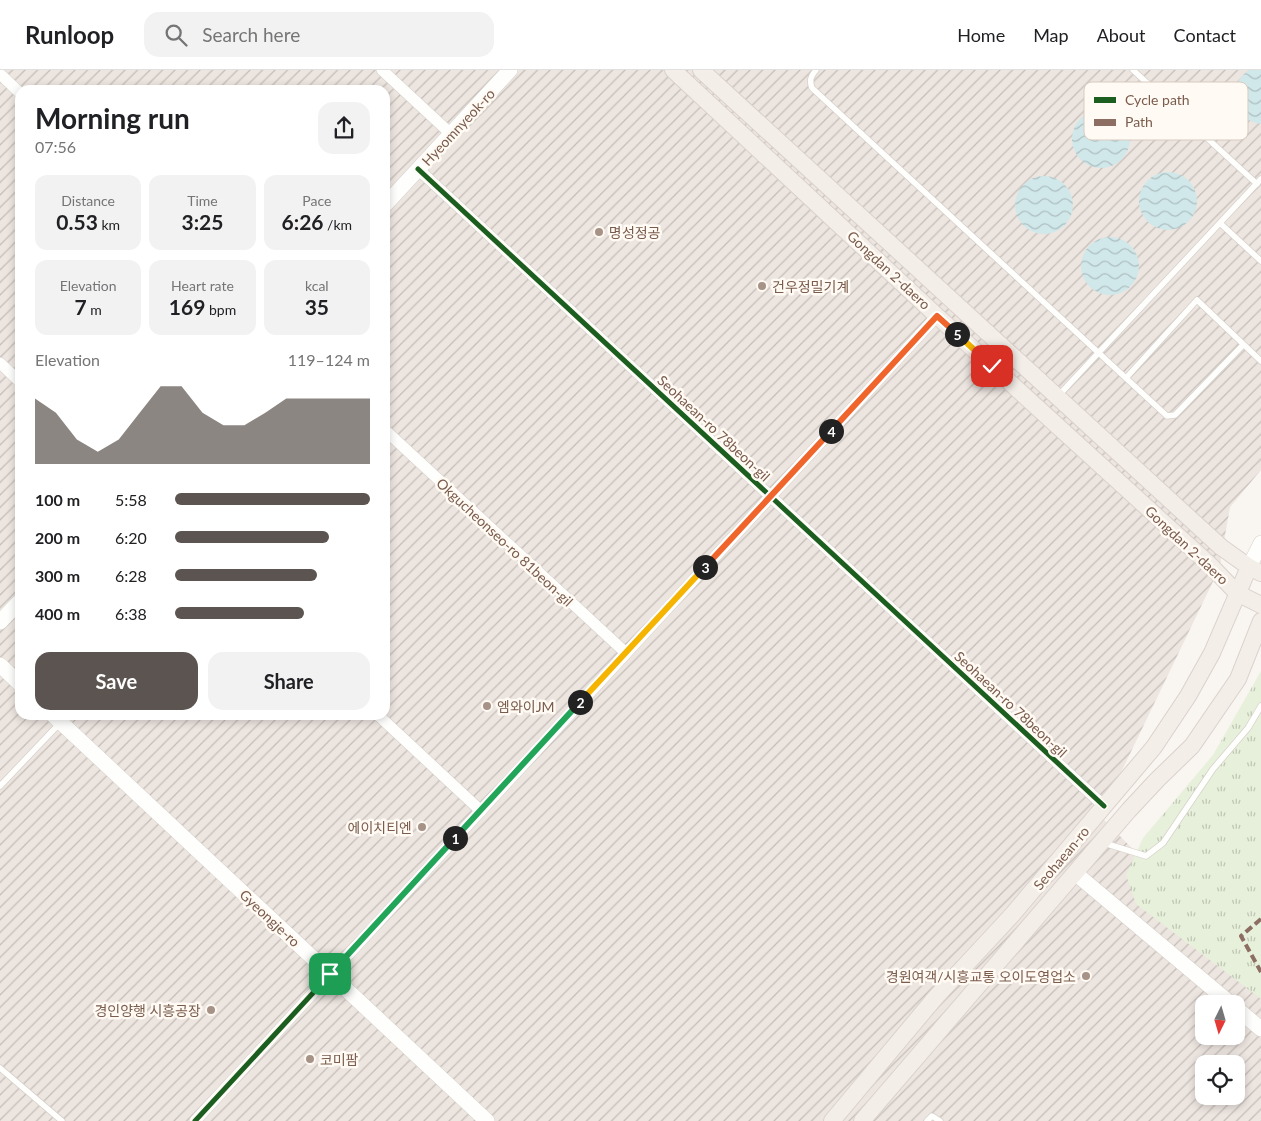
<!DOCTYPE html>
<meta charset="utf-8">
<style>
:root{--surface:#fff;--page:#f2f2f2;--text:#202124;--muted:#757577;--line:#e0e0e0;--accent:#5c5450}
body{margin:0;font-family:Lato,"Noto Sans KR",sans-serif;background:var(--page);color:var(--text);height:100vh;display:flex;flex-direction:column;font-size:19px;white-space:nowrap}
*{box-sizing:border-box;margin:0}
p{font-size:16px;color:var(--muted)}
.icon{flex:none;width:28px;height:28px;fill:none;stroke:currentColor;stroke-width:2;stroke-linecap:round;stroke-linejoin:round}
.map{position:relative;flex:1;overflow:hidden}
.side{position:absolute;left:15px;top:15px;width:375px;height:635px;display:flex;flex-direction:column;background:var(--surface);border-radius:15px;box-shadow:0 2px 8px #0003}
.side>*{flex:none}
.needle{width:32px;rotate:185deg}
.buttons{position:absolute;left:1195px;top:925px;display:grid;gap:10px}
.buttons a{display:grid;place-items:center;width:50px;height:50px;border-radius:10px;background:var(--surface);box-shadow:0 2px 8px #0003;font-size:25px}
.pin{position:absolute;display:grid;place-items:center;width:42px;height:42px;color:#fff;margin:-21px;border-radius:10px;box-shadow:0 2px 8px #0006}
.km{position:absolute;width:25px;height:25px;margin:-12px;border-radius:50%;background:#222;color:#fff;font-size:14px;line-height:25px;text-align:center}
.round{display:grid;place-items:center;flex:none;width:52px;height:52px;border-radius:15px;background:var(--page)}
.head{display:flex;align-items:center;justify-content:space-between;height:85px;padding:0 20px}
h1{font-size:28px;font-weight:700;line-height:38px}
.metrics{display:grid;grid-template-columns:repeat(3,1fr);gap:8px;height:85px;padding:5px 20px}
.metrics div{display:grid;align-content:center;border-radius:12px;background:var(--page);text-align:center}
.metrics b{font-size:21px;font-weight:700}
.metrics small{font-size:14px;font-weight:400}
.metrics p{font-size:14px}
.chart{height:140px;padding:10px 20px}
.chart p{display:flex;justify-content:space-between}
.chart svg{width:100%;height:90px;margin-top:5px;fill:var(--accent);opacity:.7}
.cta{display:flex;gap:10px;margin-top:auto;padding:10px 20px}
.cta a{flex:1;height:58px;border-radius:15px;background:var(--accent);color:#fff;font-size:20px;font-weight:700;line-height:58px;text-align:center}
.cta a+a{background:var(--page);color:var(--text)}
ul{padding:0 20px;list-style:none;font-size:16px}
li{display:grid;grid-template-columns:80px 60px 1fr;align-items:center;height:38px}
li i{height:12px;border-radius:6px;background:var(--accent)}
header{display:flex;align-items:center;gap:30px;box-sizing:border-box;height:70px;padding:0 25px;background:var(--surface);border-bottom:1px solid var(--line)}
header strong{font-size:24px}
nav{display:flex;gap:28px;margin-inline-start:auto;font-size:18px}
.search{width:350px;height:45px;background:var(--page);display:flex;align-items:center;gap:12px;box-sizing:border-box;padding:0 18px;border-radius:15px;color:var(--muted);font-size:19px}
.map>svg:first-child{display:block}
.industrial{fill:url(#industrial-furrows);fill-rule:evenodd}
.park{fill:url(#park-tufts)}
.water{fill:url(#water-waves)}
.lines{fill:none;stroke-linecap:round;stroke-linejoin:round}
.lane-casing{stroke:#d7d1cb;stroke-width:7}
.street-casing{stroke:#d7d1cb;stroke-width:12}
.secondary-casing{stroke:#d9d2cb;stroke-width:16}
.primary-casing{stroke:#dad1cc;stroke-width:18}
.lane{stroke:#fefefd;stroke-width:5.5}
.street{stroke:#fefefd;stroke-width:11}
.secondary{stroke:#fefefd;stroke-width:15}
.primary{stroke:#f3eee8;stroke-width:16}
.quiet{stroke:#8d6e63;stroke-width:4;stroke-dasharray:8 4;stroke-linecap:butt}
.cycleway-casing{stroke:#fffaf3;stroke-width:8}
.cycleway{stroke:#1b5e20;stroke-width:5}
.split-1-casing{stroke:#fff;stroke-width:10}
.split-2-casing{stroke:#fff;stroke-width:10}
.split-3-casing{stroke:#fff;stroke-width:10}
.split-4-casing{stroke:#fff;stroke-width:10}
.split-5-casing{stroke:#fff;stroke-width:10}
.split-6-casing{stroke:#fff;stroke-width:10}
.split-1{stroke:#22a559;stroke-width:6}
.split-2{stroke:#22a559;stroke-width:6}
.split-3{stroke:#f5b400;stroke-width:6}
.split-4{stroke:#f0652b;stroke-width:6}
.split-5{stroke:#f0652b;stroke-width:6}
.split-6{stroke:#f5b400;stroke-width:6}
.poi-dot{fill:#a69286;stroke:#fffaf3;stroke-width:2}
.labels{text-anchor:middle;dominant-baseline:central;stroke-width:5;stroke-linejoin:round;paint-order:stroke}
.street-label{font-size:14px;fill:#7a5c4d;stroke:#fffaf3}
.poi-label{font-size:14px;fill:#7a5c4d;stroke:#fffaf3;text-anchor:start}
.key{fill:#fffaf3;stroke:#d7cbc1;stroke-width:1}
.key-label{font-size:14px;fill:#7a5c4d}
</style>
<header>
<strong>Runloop</strong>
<div class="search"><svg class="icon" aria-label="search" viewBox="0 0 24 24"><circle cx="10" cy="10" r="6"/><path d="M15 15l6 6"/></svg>Search here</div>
<nav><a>Home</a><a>Map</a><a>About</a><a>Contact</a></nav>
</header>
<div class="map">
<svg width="1261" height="1051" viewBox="0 0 1261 1051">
<defs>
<pattern id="industrial-furrows" width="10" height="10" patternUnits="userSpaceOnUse" patternTransform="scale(1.25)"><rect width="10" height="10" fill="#ede5e0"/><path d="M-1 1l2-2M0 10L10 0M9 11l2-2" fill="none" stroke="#c5bdb8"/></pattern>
<pattern id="park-tufts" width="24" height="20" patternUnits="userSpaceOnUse" patternTransform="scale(1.25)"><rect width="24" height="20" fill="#e7f0db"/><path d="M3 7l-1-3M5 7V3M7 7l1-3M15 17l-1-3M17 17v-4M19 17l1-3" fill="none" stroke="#c0c6b4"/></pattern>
<pattern id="water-waves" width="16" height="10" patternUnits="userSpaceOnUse" patternTransform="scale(1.25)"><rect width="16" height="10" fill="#d0e8ea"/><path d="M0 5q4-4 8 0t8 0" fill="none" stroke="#aebfc0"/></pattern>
</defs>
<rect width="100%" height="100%" fill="#f9f5f0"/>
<!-- industrial -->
<path class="industrial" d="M0,0H1261V400L1230,437L1219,499L1100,746L1261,908V1051H0ZM20,20H385V645H20ZM1204,934H1236V966H1204ZM1204,994H1236V1026H1204Z"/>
<!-- park -->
<polygon class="park" points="1261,601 1261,929 1136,834 1126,805 1143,768 1213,685"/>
<!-- water -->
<g class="water">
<path d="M1249,0H1261V54C1233,51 1225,16 1249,0Z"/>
<circle cx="1101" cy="69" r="29"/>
<circle cx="1168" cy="131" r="29"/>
<circle cx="1044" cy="135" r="29"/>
<circle cx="1110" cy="196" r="29"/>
</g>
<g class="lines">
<!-- lane casing -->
<g class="lane-casing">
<g id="lane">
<path d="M816,0C811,6 809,10 812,18L1167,346L1175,345L1243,275"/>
<polyline points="1133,0 1257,114"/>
<polyline points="1221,154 1261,191"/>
<polyline points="1126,308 1197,230 1261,291"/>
<polyline points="1059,325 1261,109"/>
<polyline points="0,716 61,652"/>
<polyline points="1104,773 1146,786 1163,773 1213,699 1248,658 1261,636"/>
<polyline points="0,998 62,1051"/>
<polyline points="927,1051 932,1046 940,1051"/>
</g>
</g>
<!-- street casing -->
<g class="street-casing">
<g id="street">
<polyline points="382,0 451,64"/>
<polyline points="0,4 20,23"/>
<polyline points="418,99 1104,736"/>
<polyline points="0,293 20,312"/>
<polyline points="385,360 626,583"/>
<polyline points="378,645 481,741"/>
<polyline points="195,1051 937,246"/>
</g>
</g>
<!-- secondary casing -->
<g class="secondary-casing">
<g id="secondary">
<polyline points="385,135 510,0"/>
<polyline points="1249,497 1261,473"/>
<polyline points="0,552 20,531"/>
<polyline points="0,595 20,614"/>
<polyline points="53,645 487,1051"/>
<polyline points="1075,803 1231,934"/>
<polyline points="1236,938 1261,959"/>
</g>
</g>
<!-- primary casing -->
<g class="primary-casing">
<g id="primary">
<polyline points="673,0 937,246 1210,495 1237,523 1261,535"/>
<polyline points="701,0 1221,477 1249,497 1261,503"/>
<polyline points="832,1051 935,928 1012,845 1154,677 1188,626 1212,583 1249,497"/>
<polyline points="862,1051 1129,740 1157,710 1192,676 1238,609 1261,551"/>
</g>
</g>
<!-- lane -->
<use href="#lane" class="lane"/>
<!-- street -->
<use href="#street" class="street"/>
<!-- secondary -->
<use href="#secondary" class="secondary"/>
<!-- primary -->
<use href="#primary" class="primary"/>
<!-- quiet -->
<polyline class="quiet" points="1261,849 1241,866 1261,902"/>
<!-- cycleway casing -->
<g class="cycleway-casing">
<g id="cycleway">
<polyline points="418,99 1104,736"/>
<polyline points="195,1051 937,246"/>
</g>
</g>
<!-- cycleway -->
<use href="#cycleway" class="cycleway"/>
</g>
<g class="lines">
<!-- split-1 casing -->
<g class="split-1-casing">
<polyline id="split-1" points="330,904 455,768"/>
</g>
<!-- split-2 casing -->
<g class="split-2-casing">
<polyline id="split-2" points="455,768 580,632"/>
</g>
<!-- split-3 casing -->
<g class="split-3-casing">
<polyline id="split-3" points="580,632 705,497"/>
</g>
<!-- split-4 casing -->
<g class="split-4-casing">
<polyline id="split-4" points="705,497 831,361"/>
</g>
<!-- split-5 casing -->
<g class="split-5-casing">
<polyline id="split-5" points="831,361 937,246 957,264"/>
</g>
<!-- split-6 casing -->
<g class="split-6-casing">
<polyline id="split-6" points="957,264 992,296"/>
</g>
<!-- split-1 -->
<use href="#split-1" class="split-1"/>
<!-- split-2 -->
<use href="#split-2" class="split-2"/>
<!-- split-3 -->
<use href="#split-3" class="split-3"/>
<!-- split-4 -->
<use href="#split-4" class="split-4"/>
<!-- split-5 -->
<use href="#split-5" class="split-5"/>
<!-- split-6 -->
<use href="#split-6" class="split-6"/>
</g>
<!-- markers -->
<g class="poi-dot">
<circle cx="599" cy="162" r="5"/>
<circle cx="762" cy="216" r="5"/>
<circle cx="487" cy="636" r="5"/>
<circle cx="422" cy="757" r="5"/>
<circle cx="1086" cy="906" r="5"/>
<circle cx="211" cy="940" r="5"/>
<circle cx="310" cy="989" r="5"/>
</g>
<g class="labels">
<!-- street labels -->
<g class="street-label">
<text transform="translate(458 57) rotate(-47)">Hyeomnyeok-ro</text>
<text transform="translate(889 200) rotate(43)">Gongdan 2-daero</text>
<text transform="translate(714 358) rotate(43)">Seohaean-ro 78beon-gil</text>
<text transform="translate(505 472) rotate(43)">Okgucheonseo-ro 81beon-gil</text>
<text transform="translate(1187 475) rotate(43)">Gongdan 2-daero</text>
<text transform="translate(1011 634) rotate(43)">Seohaean-ro 78beon-gil</text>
<text transform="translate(1061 788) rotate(-50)">Seohaean-ro</text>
<text transform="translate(270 848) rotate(43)">Gyeongje-ro</text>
</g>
<!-- poi labels -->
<g class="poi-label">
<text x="609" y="162">명성정공</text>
<text x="772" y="216">건우정밀기계</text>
<text x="497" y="636">엠와이JM</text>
<text x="412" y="757" text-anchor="end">에이치티엔</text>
<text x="1076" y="906" text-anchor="end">경원여객/시흥교통 오이도영업소</text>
<text x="201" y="940" text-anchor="end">경인양행 시흥공장</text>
<text x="320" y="989">코미팜</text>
</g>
</g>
<!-- legend -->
<rect x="1084" y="12" width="164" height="58" rx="8" class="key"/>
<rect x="1094" y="27" width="22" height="6" fill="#1b5e20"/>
<rect x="1094" y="49" width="22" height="7" fill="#8d6e63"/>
<g class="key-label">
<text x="1125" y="35">Cycle path</text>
<text x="1125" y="57">Path</text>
</g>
</svg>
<div class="buttons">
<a><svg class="needle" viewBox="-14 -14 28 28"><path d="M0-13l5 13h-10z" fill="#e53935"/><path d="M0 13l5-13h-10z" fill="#757577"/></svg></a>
<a><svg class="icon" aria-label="locate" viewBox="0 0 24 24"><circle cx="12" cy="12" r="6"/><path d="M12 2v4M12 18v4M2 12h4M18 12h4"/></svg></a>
</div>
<div class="pin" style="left:330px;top:904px;background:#1e9e55"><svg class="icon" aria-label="arrive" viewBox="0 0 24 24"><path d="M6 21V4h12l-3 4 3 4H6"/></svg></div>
<div class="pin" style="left:992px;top:296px;background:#d93025"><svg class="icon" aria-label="check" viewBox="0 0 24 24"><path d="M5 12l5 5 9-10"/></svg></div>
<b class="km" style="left:455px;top:768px">1</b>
<b class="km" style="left:580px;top:632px">2</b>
<b class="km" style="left:705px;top:497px">3</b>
<b class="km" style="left:831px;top:361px">4</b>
<b class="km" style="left:957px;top:264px">5</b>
<section class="side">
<div class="head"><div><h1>Morning run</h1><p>07:56</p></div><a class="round"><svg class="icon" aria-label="share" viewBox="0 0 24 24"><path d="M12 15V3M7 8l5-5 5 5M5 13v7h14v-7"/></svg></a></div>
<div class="metrics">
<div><p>Distance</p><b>0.53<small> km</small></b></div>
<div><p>Time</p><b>3:25</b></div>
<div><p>Pace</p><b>6:26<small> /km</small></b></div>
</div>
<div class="metrics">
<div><p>Elevation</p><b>7<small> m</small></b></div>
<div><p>Heart rate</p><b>169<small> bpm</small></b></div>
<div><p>kcal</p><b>35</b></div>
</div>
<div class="chart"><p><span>Elevation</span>119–124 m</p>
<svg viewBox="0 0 160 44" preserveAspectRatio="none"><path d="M0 44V12L10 19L20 32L30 38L40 32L50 19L60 6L70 6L80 19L90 25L100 25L110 19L120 12L130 12L140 12L150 12L160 12V44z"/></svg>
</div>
<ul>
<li><b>100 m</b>5:58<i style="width:100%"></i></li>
<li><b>200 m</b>6:20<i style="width:79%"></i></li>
<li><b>300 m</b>6:28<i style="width:73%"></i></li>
<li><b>400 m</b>6:38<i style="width:66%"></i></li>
</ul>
<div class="cta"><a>Save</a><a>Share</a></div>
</section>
</div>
